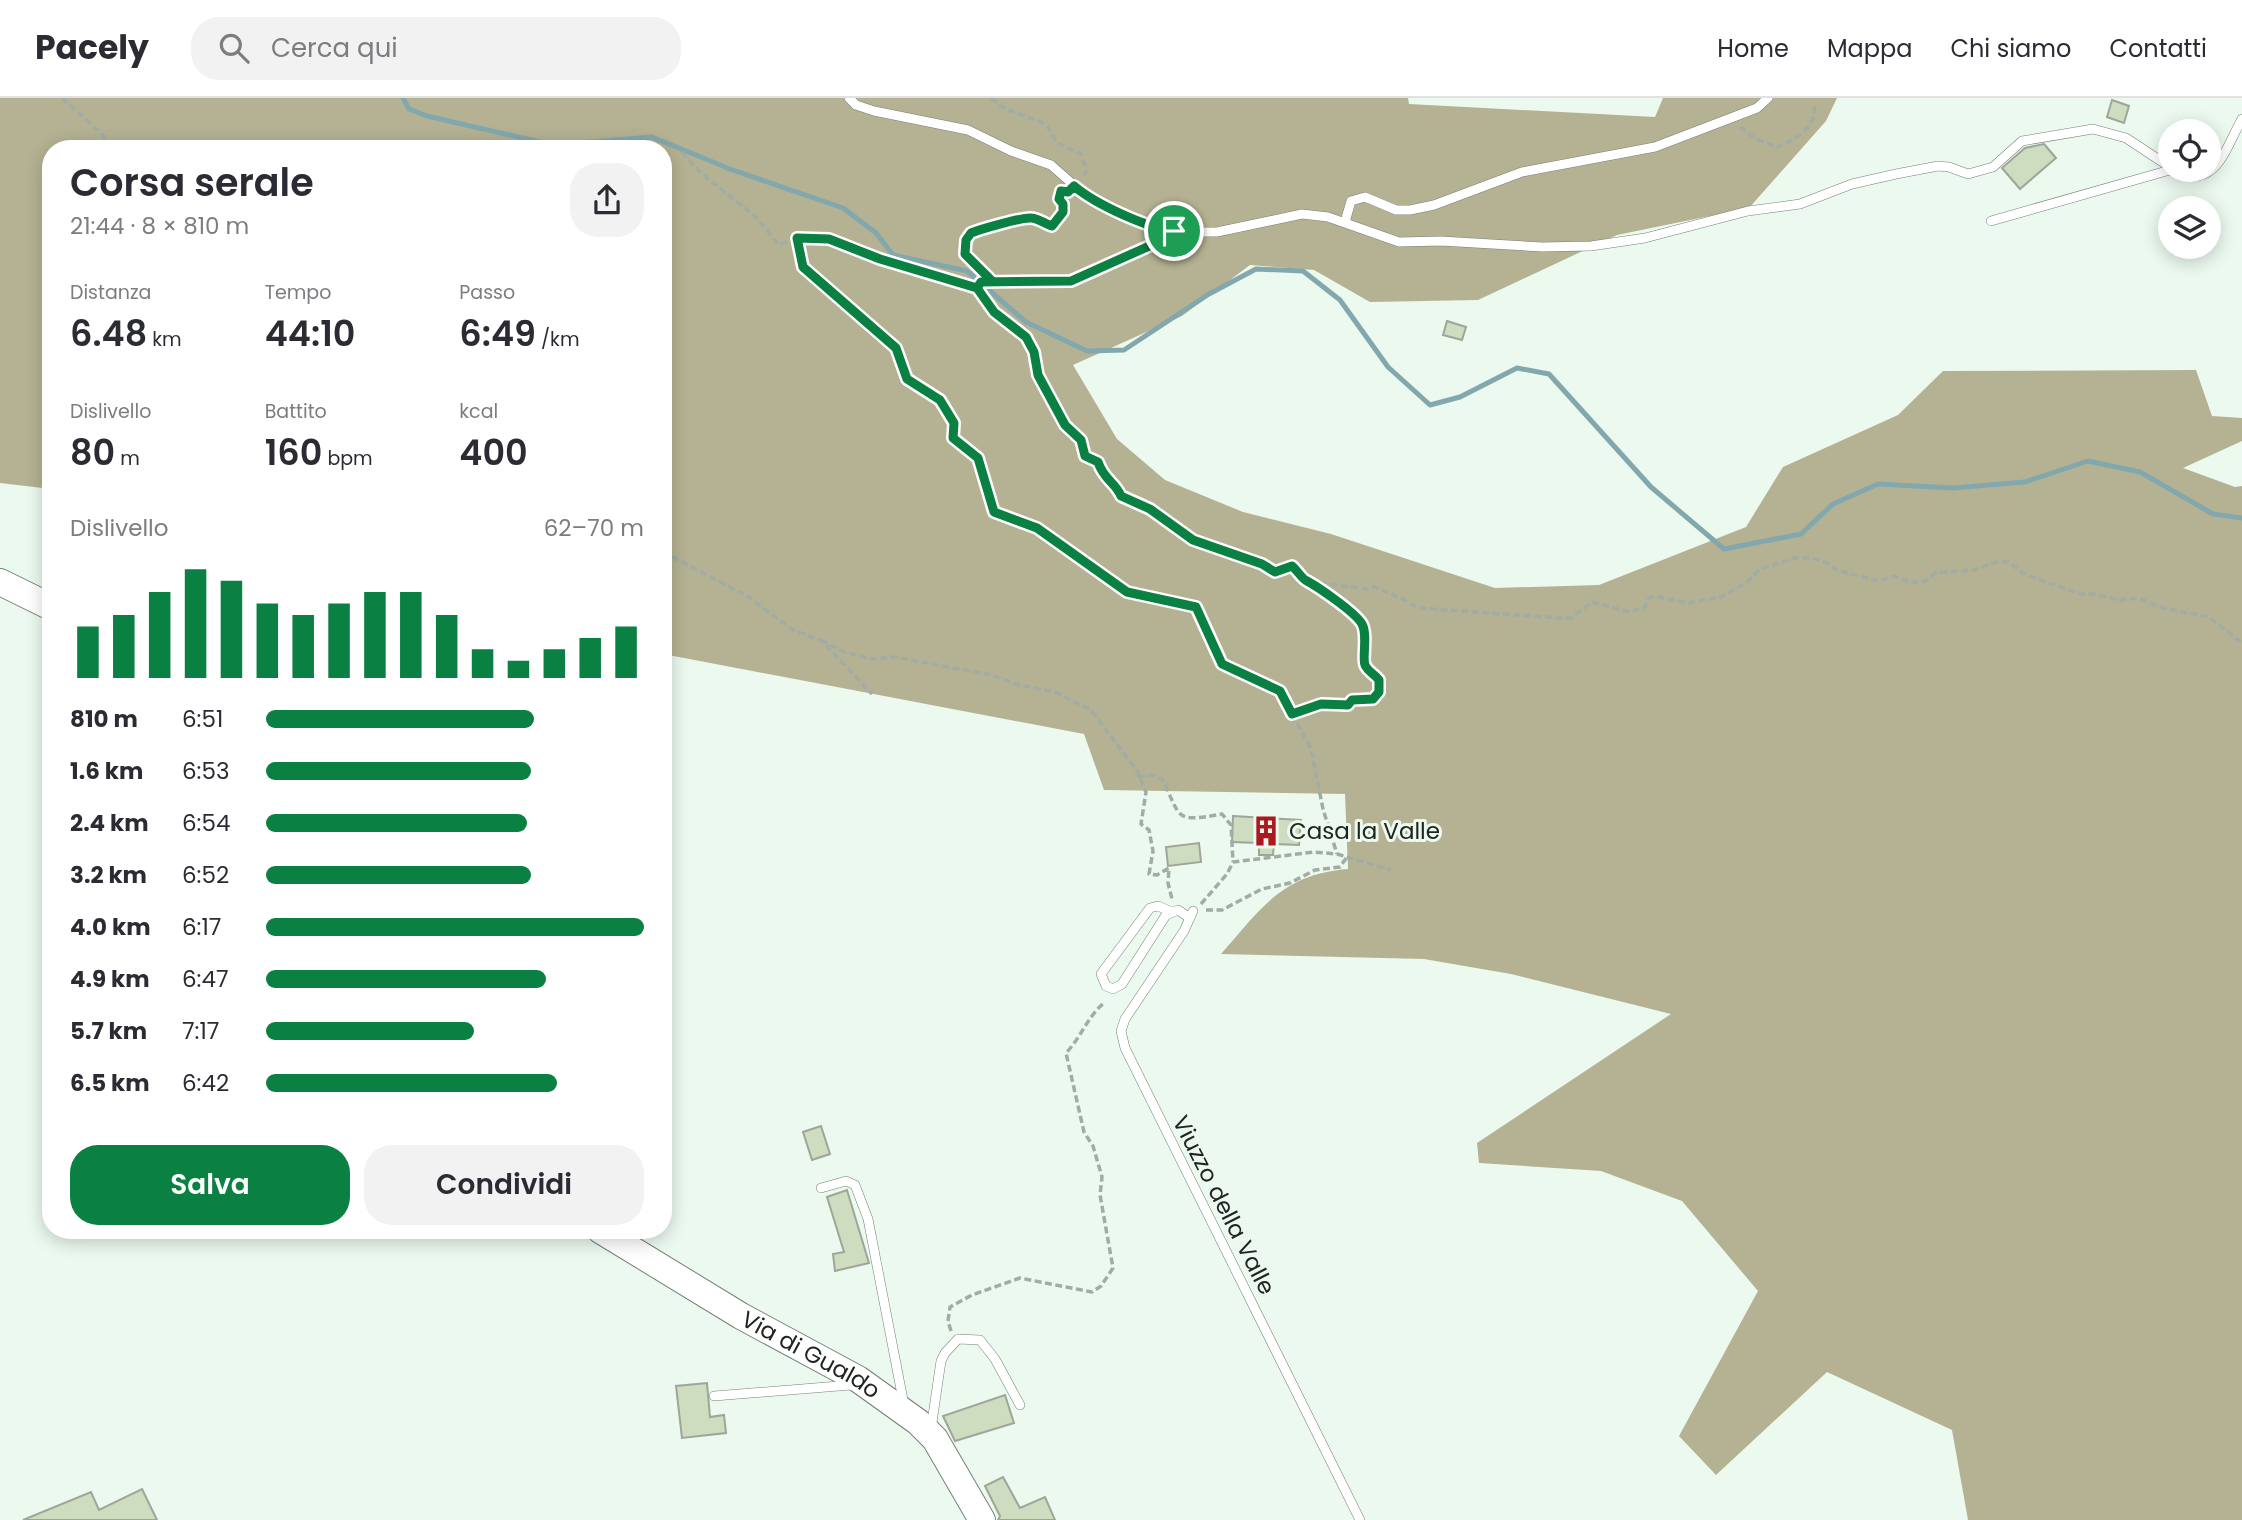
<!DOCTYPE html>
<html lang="it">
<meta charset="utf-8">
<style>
:root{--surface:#fff;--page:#f2f2f3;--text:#2b2b33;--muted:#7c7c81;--line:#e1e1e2;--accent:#0b8043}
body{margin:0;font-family:Poppins,sans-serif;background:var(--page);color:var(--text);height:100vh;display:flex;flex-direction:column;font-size:26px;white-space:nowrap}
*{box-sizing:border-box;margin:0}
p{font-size:23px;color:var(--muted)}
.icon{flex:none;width:38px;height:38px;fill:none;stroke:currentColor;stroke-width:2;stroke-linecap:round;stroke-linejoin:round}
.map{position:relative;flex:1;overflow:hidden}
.details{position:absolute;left:42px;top:42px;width:630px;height:1099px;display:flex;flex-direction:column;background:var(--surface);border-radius:28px;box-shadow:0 4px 18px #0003}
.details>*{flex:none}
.fabs{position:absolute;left:2158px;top:21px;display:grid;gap:14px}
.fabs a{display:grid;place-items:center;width:63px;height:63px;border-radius:50%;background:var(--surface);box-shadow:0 4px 18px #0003;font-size:35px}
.pin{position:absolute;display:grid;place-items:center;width:60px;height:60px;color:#fff;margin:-30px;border:4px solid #fff;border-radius:50%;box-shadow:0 2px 7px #0007}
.round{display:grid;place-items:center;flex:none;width:74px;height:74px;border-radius:28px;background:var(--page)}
.summary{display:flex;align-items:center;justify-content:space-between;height:119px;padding:0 28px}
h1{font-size:38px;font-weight:600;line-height:52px}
.figures{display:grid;grid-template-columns:repeat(3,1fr);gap:10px;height:119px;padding:7px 28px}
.figures div{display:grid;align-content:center}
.figures b{font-size:35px;font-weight:600}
.figures small{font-size:19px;font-weight:400}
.figures p{font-size:19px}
.chart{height:196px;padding:14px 28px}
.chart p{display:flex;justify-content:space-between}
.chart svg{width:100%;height:126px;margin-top:7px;stroke:var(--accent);stroke-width:6}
.primary-button{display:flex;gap:14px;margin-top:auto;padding:14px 28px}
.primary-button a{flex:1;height:80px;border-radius:28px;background:var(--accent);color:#fff;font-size:28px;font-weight:600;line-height:80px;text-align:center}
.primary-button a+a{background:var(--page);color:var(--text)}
ul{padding:0 28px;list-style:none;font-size:23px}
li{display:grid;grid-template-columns:112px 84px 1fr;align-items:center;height:52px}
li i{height:18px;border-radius:9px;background:var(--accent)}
header{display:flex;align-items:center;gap:42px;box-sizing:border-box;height:98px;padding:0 35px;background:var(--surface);border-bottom:2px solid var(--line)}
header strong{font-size:33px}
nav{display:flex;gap:38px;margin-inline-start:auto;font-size:24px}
.search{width:490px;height:63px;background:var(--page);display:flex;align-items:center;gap:18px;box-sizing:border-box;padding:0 24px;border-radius:28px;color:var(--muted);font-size:26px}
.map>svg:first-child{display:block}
.forest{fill:#b5b293}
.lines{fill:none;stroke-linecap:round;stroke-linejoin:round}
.stream{stroke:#82a8ad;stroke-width:5}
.building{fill:#cedcbf;stroke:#9fa598;stroke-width:2}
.lane-casing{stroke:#758178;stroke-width:10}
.secondary-casing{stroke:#758178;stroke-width:28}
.path{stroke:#a1aca4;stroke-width:3.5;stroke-dasharray:7 3.5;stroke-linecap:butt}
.lane{stroke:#fff;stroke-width:9}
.secondary{stroke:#fff;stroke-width:26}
.route-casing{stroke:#fff;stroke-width:14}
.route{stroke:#0b8043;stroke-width:9}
.labels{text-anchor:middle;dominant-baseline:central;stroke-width:6;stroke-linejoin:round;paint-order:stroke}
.poi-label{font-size:23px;fill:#202521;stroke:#ebf9ef;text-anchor:start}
.street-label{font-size:23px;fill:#202521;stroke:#ebf9ef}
</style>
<header>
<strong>Pacely</strong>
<div class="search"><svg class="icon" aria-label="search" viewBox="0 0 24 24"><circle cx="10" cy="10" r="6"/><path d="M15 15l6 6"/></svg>Cerca qui</div>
<nav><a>Home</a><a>Mappa</a><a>Chi siamo</a><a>Contatti</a></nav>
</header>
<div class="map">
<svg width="2242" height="1422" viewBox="0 0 2242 1422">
<rect width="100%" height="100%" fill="#ebf9ef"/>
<!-- forest -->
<path class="forest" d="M0,0H1408L1409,6L1655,19L1663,0H1837L1826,23L1749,110L1617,137L1478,202L1370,204L1314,172L1250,167L1182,218L1073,267L1117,341L1165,382L1243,414L1331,436L1495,490L1599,487L1746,429L1783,369L1898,317L1943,273L2196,272L2212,318L2242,320V343L2183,370L2235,389L2242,388V1422H1968L1952,1332L1827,1274L1716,1377L1679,1338L1758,1193L1682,1103L1601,1073L1479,1065L1477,1045L1671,916L1511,876L1424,861L1221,856C1261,811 1282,776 1348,771L1345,696L1104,692L1084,636L663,556V51H51V391L0,385Z"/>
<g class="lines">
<!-- stream -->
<polyline class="stream" points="403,0 409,11 427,18 553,47 652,39 730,71 843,110 876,135 893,157 967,173 1026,224 1087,253 1124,252 1209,196 1256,171 1303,173 1340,202 1388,269 1430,307 1460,299 1517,270 1549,276 1651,389 1724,451 1801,436 1833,406 1878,386 1953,390 2025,384 2088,363 2140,374 2213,416 2242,420"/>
</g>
<!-- building -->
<g class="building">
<polygon points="2112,2 2129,8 2124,25 2107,19"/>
<polygon points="2044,46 2056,60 2020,91 2002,70 2025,50"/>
<polygon points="1447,223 1466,229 1462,242 1443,237"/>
<polygon points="1233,718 1301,722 1299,747 1274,746 1273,757 1259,757 1259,745 1232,744"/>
<polygon points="1199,745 1201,764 1168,768 1166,749"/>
<polygon points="821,1028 830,1056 812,1062 803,1034"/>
<polygon points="847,1092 869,1165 835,1173 833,1156 844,1154 827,1099"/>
<polygon points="707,1285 710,1319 724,1317 726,1335 682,1340 676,1288"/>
<polygon points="1005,1297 1014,1325 955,1343 943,1318"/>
<polygon points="1003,1379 1020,1410 1045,1399 1055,1422 998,1422 1000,1418 985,1388"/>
<polygon points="142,1391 157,1422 23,1422 91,1394 99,1412"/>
</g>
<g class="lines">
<!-- lane casing -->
<g class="lane-casing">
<g id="lane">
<polyline points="849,0 856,7 874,13 968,32 1011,53 1051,67 1085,97 1153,131 1184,134 1217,134 1302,116 1328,119 1399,144 1441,143 1542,149 1591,148 1645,140 1748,113 1800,106 1852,86 1896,76 1938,68 1949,69 1968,76 1993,69 2022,43 2093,31 2126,40 2170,69"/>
<path d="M2174,72C2216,95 2226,48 2242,21"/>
<polyline points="1991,123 2170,72"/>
<polyline points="1345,124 1351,103 1365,99 1396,112 1410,112 1434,107 1522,74 1655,49 1757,10 1768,0"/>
<polyline points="1193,813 1184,833 1125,921 1121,933 1125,950 1360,1422"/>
<polyline points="1172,814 1158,808 1150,810 1101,876 1106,888 1113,891 1122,886 1166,817 1178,812 1190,820"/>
<polyline points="821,1090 846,1083 855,1087 868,1121 904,1307"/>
<polyline points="714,1298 851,1287"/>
<polyline points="931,1331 941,1263 945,1255 958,1241 980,1242 995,1261 1020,1307"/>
</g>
</g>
<!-- secondary casing -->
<g class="secondary-casing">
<g id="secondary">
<polyline points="0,484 51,509"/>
<path id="s1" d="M600,1132L741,1218L858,1281L918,1324L935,1341L982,1422"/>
</g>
</g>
<!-- path -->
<g class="path">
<polyline points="62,0 103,37 112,51"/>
<polyline points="991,0 1004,10 1046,26 1057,45 1081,56 1087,73 1083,78"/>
<path d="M1740,29L1756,41L1777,49C1793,43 1818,28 1814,9"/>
<path d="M682,54L702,76L755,118L779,147L797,140L829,141L880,161L977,190L994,214L1026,239L1034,254L1038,277L1065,327L1081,342L1085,358L1098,364C1104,381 1115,384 1121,398L1150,411L1193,442L1262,465L1275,474L1292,468L1306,483L1367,491L1375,489C1390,496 1405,501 1418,510L1558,520H1571L1592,504L1629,514L1645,509L1648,501L1655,498L1688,505L1721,499L1747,484L1760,471L1795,460H1812L1827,465L1836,472L1879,483L1895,478C1910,485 1923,489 1935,475L1973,472L1997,464H2008L2026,477L2081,496H2095L2119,502L2139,500L2163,510L2209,519L2242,545"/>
<polyline points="797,140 803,169 896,250 907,281 940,301 954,325 953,340 978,360 994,414 1037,430 1127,494 1196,509 1222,566 1280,593 1311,651 1323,711 1337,756"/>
<path d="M993,184L965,156L966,142L971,135C980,131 1023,119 1031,120C1038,120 1045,126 1052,128L1063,114V106L1059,101L1061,93"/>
<polyline points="977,190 980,184 1071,183 1157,145"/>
<polyline points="663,454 747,498 793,532 821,542 872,596"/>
<polyline points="821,542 844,554 871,561 894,559 992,577 1019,587 1055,594 1091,612 1137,673 1146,694 1141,726 1149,732 1153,753 1149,776 1157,777 1169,770 1168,785 1172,801"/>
<path d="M1292,616L1321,606H1348L1352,602L1377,600L1381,588L1374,575L1366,570C1363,557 1368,542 1362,528C1355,510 1324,499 1313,485"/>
<path d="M1138,679L1152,677L1162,681C1182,720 1173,725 1222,716L1231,727L1233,764"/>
<polyline points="1201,806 1227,776 1233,764 1314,754 1337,756 1391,772"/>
<polyline points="1206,812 1222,812 1262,791 1290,785 1315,772 1340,769 1347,759"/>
<path d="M951,1233L948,1223L950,1209L972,1197L1020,1180L1092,1194L1101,1188L1113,1170L1100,1097L1102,1079L1093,1048L1084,1034L1066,955C1082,938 1087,919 1105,904"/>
</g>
<!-- lane -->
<use href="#lane" class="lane"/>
<!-- secondary -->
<use href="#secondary" class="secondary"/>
</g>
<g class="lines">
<!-- route casing -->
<g class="route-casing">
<path id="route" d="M1174,133L1156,145L1071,183L981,184L977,190L880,161L829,141L797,140L803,169L896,250L907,281L940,302L954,325L953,340L978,360L994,414L1037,430L1127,494L1196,509L1222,566L1280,593L1292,616L1321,606L1348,607L1352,602L1373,601L1379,594V582C1375,576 1368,574 1365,567C1362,560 1368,537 1362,526C1355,514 1318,489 1307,483C1302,481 1297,472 1292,468L1275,474L1262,466L1193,442L1150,411L1121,398C1115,384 1104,382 1098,364L1085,358L1081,342L1065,327L1038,277L1034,254L1026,239L994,214L977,190L981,184H993L965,156L966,142L971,135C981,131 1023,119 1031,120C1038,120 1045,126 1052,128L1063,114V106L1059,101L1061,93L1068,94L1074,88C1095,106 1147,130 1174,133"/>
</g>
<!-- route -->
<use href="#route" class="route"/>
</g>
<!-- icons -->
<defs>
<g id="building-bare" transform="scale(2.415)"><path d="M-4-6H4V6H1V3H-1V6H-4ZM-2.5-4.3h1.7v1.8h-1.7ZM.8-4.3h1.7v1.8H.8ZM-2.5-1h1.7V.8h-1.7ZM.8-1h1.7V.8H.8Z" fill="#ab181f" stroke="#ebf9ef" stroke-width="2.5" paint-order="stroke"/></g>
</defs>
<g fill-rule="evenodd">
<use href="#building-bare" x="1266" y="733"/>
</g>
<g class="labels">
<!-- poi labels -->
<g class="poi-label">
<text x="1289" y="733">Casa la Valle</text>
</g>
<!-- street labels -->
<g class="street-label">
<text transform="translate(1224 1107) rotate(63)">Viuzzo della Valle</text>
<text stroke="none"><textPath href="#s1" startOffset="245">Via di Gualdo</textPath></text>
</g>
</g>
</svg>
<div class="fabs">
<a><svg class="icon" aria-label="locate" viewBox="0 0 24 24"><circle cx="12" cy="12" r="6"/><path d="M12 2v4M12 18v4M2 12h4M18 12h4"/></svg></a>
<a><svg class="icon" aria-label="layers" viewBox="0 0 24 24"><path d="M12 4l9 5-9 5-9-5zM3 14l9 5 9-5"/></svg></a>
</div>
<div class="pin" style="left:1174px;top:133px;background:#1e9e55"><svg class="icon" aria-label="arrive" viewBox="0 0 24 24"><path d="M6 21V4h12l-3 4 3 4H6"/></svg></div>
<section class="details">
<div class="summary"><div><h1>Corsa serale</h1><p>21:44 · 8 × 810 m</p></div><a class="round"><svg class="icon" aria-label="share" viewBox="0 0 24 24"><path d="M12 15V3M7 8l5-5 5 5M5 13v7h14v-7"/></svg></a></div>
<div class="figures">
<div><p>Distanza</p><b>6.48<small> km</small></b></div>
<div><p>Tempo</p><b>44:10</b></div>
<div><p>Passo</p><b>6:49<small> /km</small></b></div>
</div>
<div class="figures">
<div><p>Dislivello</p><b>80<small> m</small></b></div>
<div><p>Battito</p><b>160<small> bpm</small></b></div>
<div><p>kcal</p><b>400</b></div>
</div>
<div class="chart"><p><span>Dislivello</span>62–70 m</p>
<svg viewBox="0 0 160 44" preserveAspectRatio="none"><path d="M5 44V26M15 44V22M25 44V14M35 44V6M45 44V10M55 44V18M65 44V22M75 44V18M85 44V14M95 44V14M105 44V22M115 44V34M125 44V38M135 44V34M145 44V30M155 44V26"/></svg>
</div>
<ul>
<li><b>810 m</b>6:51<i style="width:71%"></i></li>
<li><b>1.6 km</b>6:53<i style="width:70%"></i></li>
<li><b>2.4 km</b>6:54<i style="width:69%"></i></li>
<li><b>3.2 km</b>6:52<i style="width:70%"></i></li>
<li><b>4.0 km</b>6:17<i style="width:100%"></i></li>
<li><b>4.9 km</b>6:47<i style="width:74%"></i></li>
<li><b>5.7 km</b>7:17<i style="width:55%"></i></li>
<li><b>6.5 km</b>6:42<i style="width:77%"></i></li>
</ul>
<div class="primary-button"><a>Salva</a><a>Condividi</a></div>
</section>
</div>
